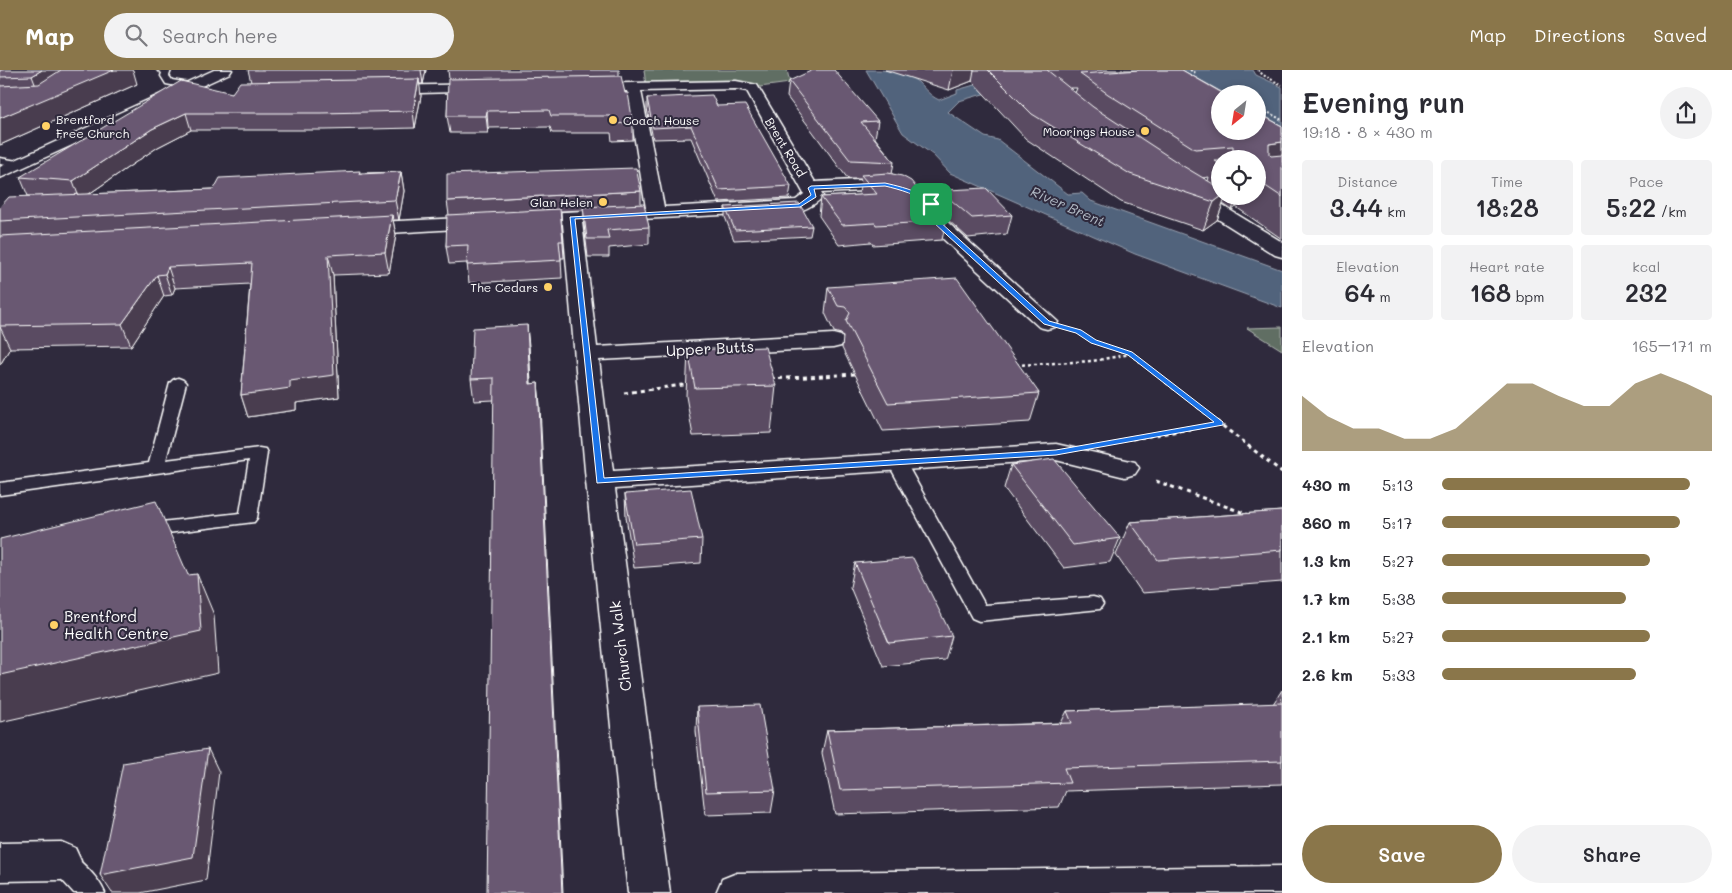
<!DOCTYPE html>
<meta charset="utf-8">
<style>
:root{--surface:#fff;--page:#f2f2f3;--text:#2b2b33;--muted:#7c7c81;--accent:#8a764a}
body{margin:0;font-family:Mali,sans-serif;background:var(--page);color:var(--text);height:100vh;display:flex;flex-direction:column;font-size:19px;white-space:nowrap}
*{box-sizing:border-box;margin:0}
p{font-size:16px;color:var(--muted)}
.icon{flex:none;width:28px;height:28px;fill:none;stroke:currentColor;stroke-width:2;stroke-linecap:round;stroke-linejoin:round}
.map{position:relative;flex:1;overflow:hidden}
.details{display:flex;flex-direction:column;background:var(--surface);width:450px}
.details>*{flex:none}
.needle{width:32px;rotate:210deg}
.controls{position:absolute;left:1211px;top:15px;display:grid;gap:10px}
.controls a{display:grid;place-items:center;width:55px;height:55px;border-radius:50%;background:var(--surface);box-shadow:0 2px 8px #0003;font-size:25px}
.pin{position:absolute;display:grid;place-items:center;width:42px;height:42px;color:#fff;margin:-21px;border-radius:10px;box-shadow:0 2px 8px #0006}
.round{display:grid;place-items:center;flex:none;width:52px;height:52px;border-radius:26px;background:var(--page)}
.summary{display:flex;align-items:center;justify-content:space-between;height:85px;padding:0 20px}
h1{font-size:28px;font-weight:600;line-height:38px}
.figures{display:grid;grid-template-columns:repeat(3,1fr);gap:8px;height:85px;padding:5px 20px}
.figures div{display:grid;align-content:center;border-radius:5px;background:var(--page);text-align:center}
.figures b{font-size:25px;font-weight:600}
.figures small{font-size:14px;font-weight:400}
.figures p{font-size:14px}
.chart{height:140px;padding:10px 20px}
.chart p{display:flex;justify-content:space-between}
.chart svg{width:100%;height:90px;margin-top:5px;fill:var(--accent);opacity:.7}
.button{display:flex;gap:10px;margin-top:auto;padding:10px 20px}
.button a{flex:1;height:58px;border-radius:30px;background:var(--accent);color:#fff;font-size:20px;font-weight:600;line-height:58px;text-align:center}
.button a+a{background:var(--page);color:var(--text)}
ul{padding:0 20px;list-style:none;font-size:16px}
li{display:grid;grid-template-columns:80px 60px 1fr;align-items:center;height:38px}
li i{height:12px;border-radius:6px;background:var(--accent)}
header{display:flex;align-items:center;gap:30px;box-sizing:border-box;height:70px;padding:0 25px;background:var(--accent);color:#fff}
header strong{font-size:24px}
nav{display:flex;gap:28px;margin-inline-start:auto;font-size:18px}
.search{width:350px;height:45px;background:var(--page);display:flex;align-items:center;gap:12px;box-sizing:border-box;padding:0 18px;border-radius:28px;color:var(--muted);font-size:19px}
main{display:flex;flex:1;min-height:0}
.map>svg:first-child{display:block}
.green{fill:#606e63;stroke:#b0b6b1}
.water{fill:#51637c;stroke:#97a1b0}
.lines{fill:none;stroke-linecap:round;stroke-linejoin:round}
.lane-casing{stroke:#fff;stroke-width:3}
.street-casing{stroke:#fff;stroke-width:3}
.primary-casing{stroke:#fff;stroke-width:3}
.path-far2{stroke:#fff;stroke-width:2;stroke-dasharray:2 2;stroke-linecap:butt}
.path-far1{stroke:#fff;stroke-width:2.5;stroke-dasharray:3 3;stroke-linecap:butt}
.path{stroke:#fff;stroke-width:3;stroke-dasharray:4 4;stroke-linecap:butt}
.lane{fill:#2f2a3d;fill-rule:evenodd}
.street{fill:#2f2a3d;fill-rule:evenodd}
.primary{fill:#2f2a3d;fill-rule:evenodd}
.wall{fill:#5a4c62;stroke:#fff;fill-rule:evenodd}
.shaded-wall{fill:#4a3e50;stroke:#fff}
.building{fill:#695872;stroke:#fff}
.route{fill:#1a73e8;stroke:#fff;fill-rule:evenodd}
.poi-dot{fill:#ffd166;stroke:#2f2a3d;stroke-width:2}
.labels{text-anchor:middle;dominant-baseline:central;stroke-width:4;stroke-linejoin:round;paint-order:stroke}
.far-poi-label{font-size:12px;fill:#fff;stroke:#2f2a3d;text-anchor:end}
.far-street-label{font-size:12px;fill:#fff;stroke:#2f2a3d}
.far-water-label{font-size:14px;font-style:italic;fill:#b1b9c4;stroke:#2f2a3d}
.street-label{font-size:15px;fill:#fff;stroke:#2f2a3d}
.poi-label{font-size:15px;fill:#fff;stroke:#2f2a3d;text-anchor:start}
</style>
<header>
<strong>Map</strong>
<div class="search"><svg class="icon" aria-label="search" viewBox="0 0 24 24"><circle cx="10" cy="10" r="6"/><path d="M15 15l6 6"/></svg>Search here</div>
<nav><a>Map</a><a>Directions</a><a>Saved</a></nav>
</header>
<main>
<div class="map">
<svg width="1282" height="823" viewBox="0 0 1282 823">
<rect width="100%" height="100%" fill="#2f2a3d"/>
<filter id="ink" filterUnits="userSpaceOnUse"><feTurbulence type="fractalNoise" baseFrequency=".02" numOctaves="2"/><feDisplacementMap in="SourceGraphic" scale="10" xChannelSelector="R" yChannelSelector="G"/><feConvolveMatrix kernelMatrix="1 2 1 2 8 2 1 2 1" color-interpolation-filters="sRGB"/></filter>
<g filter="url(#ink)">
<!-- green -->
<g class="green">
<polygon points="644,0 787,0 790,13 752,18 646,16"/>
<polygon points="1282,257 1282,280 1247,258"/>
</g>
<!-- water -->
<g class="water">
<path d="M866,0C888,0 900,0 918,12C925,19 930,26 939,30L957,23V20L999,8L1011,16L959,31L948,42L985,67L998,70L1068,124L1082,123L1091,131L1282,200V238L1135,184L950,103L933,85L903,63Z"/>
<polygon points="1159,0 1253,0 1256,5 1282,17 1282,71 1258,57 1258,24 1220,24"/>
</g>
<g class="lines">
<!-- lane casing -->
<g class="lane-casing">
<g id="lane">
<polygon points="157,0 171,0 169,6 172,10 195,14 197,16 192,19 166,14 161,6 162,3"/>
<polygon points="0,88 23,92 24,94 19,97 0,94"/>
<polygon points="178,308 183,310 186,313 166,390 259,378 265,379 267,383 257,448 254,452 144,466 137,464 135,460 137,456 144,454 240,443 249,390 0,425 0,413 149,393 170,313 173,310"/>
<polygon points="896,386 902,387 905,391 985,535 1093,527 1100,529 1103,534 1100,539 979,551 972,548 887,391 890,387"/>
<path d="M61,779C78,786 98,807 105,823H74L52,799L48,791L52,783Z"/>
</g>
</g>
<!-- street casing -->
<g class="street-casing">
<g id="street">
<path d="M736,11L757,15L815,112C853,111 892,104 926,124C937,130 945,137 945,150L1058,252L1055,257L1047,259L1039,257L929,156L923,137L899,123L885,120L821,123L823,126C818,133 808,138 800,141L582,152L597,277L833,264L841,266L844,271L841,276L833,278L599,290L613,401L1056,374L1135,392L1139,398L1135,404L1125,407L1056,390L615,419L670,823H628L586,411L563,154L524,156L517,154L515,150L517,146L524,144L646,138L627,21H586L581,20L579,17L581,14ZM736,19L747,21L804,124L796,130L664,137L641,21Z"/>
<polygon points="486,14 491,15 493,18 491,21 384,24 379,23 377,20 379,17 384,16"/>
<polygon points="1189,118 1195,119 1282,172 1282,187 1275,185 1183,127 1180,123 1183,119"/>
<polygon points="483,147 490,149 492,153 490,157 356,165 349,163 346,159 349,155 356,153"/>
<polygon points="61,772 75,778 81,791 75,804 61,810 0,811 0,773"/>
<polygon points="1282,796 1282,823 716,823 722,809 737,803"/>
</g>
</g>
<!-- primary casing -->
<g class="primary-casing">
<polygon id="primary" points="214,0 232,0 230,3 0,108 0,97"/>
</g>
<!-- path-far2 -->
<g class="path-far2">
<polyline points="1190,0 1196,3"/>
<polyline points="1258,0 1263,5 1282,15"/>
<polyline points="1262,39 1282,50"/>
</g>
<!-- path-far1 -->
<g class="path-far1">
<polyline points="1076,261 1094,272 1130,284"/>
<polyline points="1016,295 1093,291 1130,284 1155,303"/>
</g>
<!-- path -->
<g class="path">
<polyline points="1153,302 1282,402"/>
<polyline points="771,309 857,304"/>
<polyline points="624,323 690,314"/>
<polyline points="1132,369 1219,354"/>
<polyline points="1156,411 1247,444"/>
</g>
<!-- lane -->
<use href="#lane" class="lane"/>
<!-- street -->
<use href="#street" class="street"/>
<!-- primary -->
<use href="#primary" class="primary"/>
</g>
<!-- wall -->
<g class="wall">
<polygon points="0,0 137,14 0,75"/>
<polygon points="248,0 426,0 423,14 419,14 421,26 415,58 325,60 191,60 158,77 89,124 214,119 360,103 401,102 404,121 399,150 393,150 396,165 389,203 333,205 339,327 296,333 296,340 248,347 241,325 250,214 175,218 172,225 164,226 131,276 10,278 0,295 0,137 34,126 28,126 20,107 232,23 251,12"/>
<polygon points="448,0 619,0 619,6 625,23 633,53 633,70 612,71 611,63 552,63 550,57 488,58 488,63 450,63 447,46 449,9"/>
<path d="M885,0H1182L1282,56V169L1236,137L1232,140L1223,134L1217,150L1203,160L1121,132L1026,69L972,11L949,20ZM1070,18H1077L1075,23ZM1220,89H1258V126H1220ZM1209,107L1208,111L1203,108Z"/>
<polygon points="789,11 878,51 875,68 894,92 892,104 946,151 942,170 873,175 871,172 839,175 819,146 821,127 860,125 859,123 861,109 848,109 787,27"/>
<polygon points="647,28 717,36 791,116 789,128 718,132 691,68 653,69 647,39"/>
<polygon points="948,120 1012,145 1007,164 968,168 947,149 944,139"/>
<polygon points="641,121 641,134 649,157 649,174 609,178 609,187 588,187 584,155 584,140 561,141 564,188 561,188 562,208 469,213 467,193 449,194 446,176 449,145 447,131"/>
<polygon points="725,137 812,156 810,166 734,170 725,147"/>
<polygon points="828,217 1039,323 1030,352 883,361 842,278 843,267 841,264 834,262 825,243"/>
<polygon points="529,276 531,314 538,313 540,336 494,330 474,331 471,309"/>
<polygon points="688,280 776,316 771,363 693,366 686,326"/>
<polygon points="1011,395 1120,468 1110,492 1064,498 1004,418"/>
<polygon points="625,424 702,469 701,493 634,498 626,447"/>
<polygon points="1282,441 1282,512 1142,523 1116,485 1130,452"/>
<polygon points="855,493 952,566 945,590 883,596 850,517"/>
<polygon points="1282,620 1282,714 1066,721 1059,737 835,744 822,683 827,660 1061,653 1067,641 1273,634"/>
<polygon points="697,637 775,720 771,743 705,745 696,661"/>
</g>
<!-- shaded-wall -->
<g class="shaded-wall">
<polygon points="42,0 87,0 40,27 32,6"/>
<polygon points="106,0 133,0 137,14 0,75 0,48"/>
<polygon points="421,0 426,0 423,14"/>
<polygon points="953,0 974,0 972,11 949,20"/>
<polygon points="419,9 421,26 415,58 413,41"/>
<polygon points="487,41 488,58 488,63 486,46"/>
<polygon points="186,43 191,60 158,77 80,130 73,111 152,59"/>
<polygon points="1282,72 1282,100 1258,104 1269,74"/>
<polygon points="401,102 404,121 399,150 395,130"/>
<polygon points="1222,126 1226,126 1217,150 1203,160 1214,132"/>
<polygon points="1237,126 1240,126 1236,137 1232,140"/>
<polygon points="392,145 396,165 389,203 385,182"/>
<polygon points="328,185 333,205 339,327 296,333 296,340 248,347 241,325 290,311"/>
<polygon points="168,197 175,218 172,225 165,204"/>
<polygon points="157,205 164,226 131,276 122,254"/>
<polygon points="527,255 529,276 532,336 530,314"/>
<polygon points="0,257 10,278 0,295"/>
<polygon points="538,313 540,336 563,823 562,823"/>
<polygon points="197,504 214,545 218,603 0,652 0,605"/>
<polygon points="208,679 219,702 206,810 140,823 112,823 100,805"/>
</g>
<!-- building -->
<g class="building">
<polygon points="0,0 42,0 32,6 0,7"/>
<polygon points="61,0 114,0 0,48 0,16 39,14"/>
<polygon points="813,0 834,0 878,51 861,52 894,92 850,90 789,11"/>
<polygon points="988,0 1047,0 1093,37 1183,96 1220,118 1220,126 1222,126 1214,132 1130,104 1032,44"/>
<polygon points="1140,0 1182,0 1224,24 1220,24 1220,61 1258,61 1258,43 1282,56 1282,72 1269,74 1269,84 1271,86 1282,85 1282,127 1258,111 1258,89 1232,89 1233,89 1233,76 1195,79 1108,24 1080,4"/>
<polygon points="621,6 625,23 628,23 633,53 611,54 611,46 551,46 549,40 487,41 486,46 447,46 448,9"/>
<polygon points="419,9 413,41 321,43 186,43 152,59 73,111 20,107 181,11 232,23 240,12"/>
<polygon points="712,25 717,36 745,35 791,116 719,120 691,56 653,58 647,28"/>
<polygon points="1215,91 1220,91 1220,94"/>
<polygon points="636,98 641,121 447,131 447,104"/>
<polygon points="360,101 359,104 401,102 395,130 0,151 0,137 9,127 214,119 220,108"/>
<polygon points="888,103 902,106 911,111 919,121 926,121 932,138 946,151 876,155 875,153 842,155 821,127 877,124 861,105"/>
<polygon points="986,118 1012,145 972,148 951,130 948,120"/>
<polygon points="799,133 812,156 735,160 725,137"/>
<polygon points="644,134 649,157 607,160 609,169 587,169 583,137"/>
<polygon points="560,139 563,171 559,171 561,190 467,195 468,175 446,176 447,145"/>
<polygon points="392,145 385,182 328,185 334,305 290,311 290,318 241,325 252,193 168,197 165,204 157,205 122,254 0,256 0,166"/>
<polygon points="957,208 1039,323 888,333 846,251 850,243 845,237 838,236 828,217"/>
<polygon points="527,255 530,314 538,313 562,823 487,823 494,308 471,309 473,258"/>
<polygon points="765,277 776,316 695,318 688,280"/>
<polygon points="1054,389 1120,468 1073,475 1011,395"/>
<polygon points="691,419 702,469 634,474 625,424"/>
<polygon points="156,431 188,505 197,504 201,561 0,605 0,469"/>
<polygon points="1282,441 1282,480 1158,490 1130,452"/>
<polygon points="913,488 952,566 889,573 855,493"/>
<polygon points="1282,633 1282,691 1064,698 1070,713 840,720 827,660 1072,653 1067,641"/>
<polygon points="760,635 775,720 706,722 697,637"/>
<polygon points="208,679 193,787 100,805 123,693"/>
</g>
</g>
<!-- route -->
<path class="route" d="M885,113C906,118 940,125 939,151L1049,251L1081,260L1096,270L1132,282L1223,352V355L1056,385L597,413L570,147L799,134L811,125L808,118L811,116ZM885,116C898,119 920,125 929,135C934,139 933,147 934,153L1044,254L1076,263L1091,273L1128,285L1214,352L1056,380L604,408L575,149L800,137L816,127L814,119Z"/>
<!-- markers -->
<g class="poi-dot">
<circle cx="613" cy="50" r="5"/>
<circle cx="46" cy="56" r="5"/>
<circle cx="1145" cy="61" r="5"/>
<circle cx="603" cy="132" r="5"/>
<circle cx="548" cy="217" r="5"/>
<circle cx="54" cy="555" r="5"/>
</g>
<g class="labels">
<!-- far-poi labels -->
<g class="far-poi-label">
<text x="56" y="49" text-anchor="start">Brentford<tspan x="56" dy="14">Free Church</tspan></text>
<text x="623" y="50" text-anchor="start">Coach House</text>
<text x="1135" y="61">Moorings House</text>
<text x="593" y="132">Glan Helen</text>
<text x="538" y="217">The Cedars</text>
</g>
<!-- far-street labels -->
<g class="far-street-label">
<text transform="translate(786 77) rotate(59)">Brent Road</text>
</g>
<!-- far-water labels -->
<g class="far-water-label">
<text transform="translate(1068 136) rotate(24)">River Brent</text>
</g>
<!-- street labels -->
<g class="street-label">
<text transform="translate(710 278) rotate(-3)">Upper Butts</text>
<text transform="translate(620 576) rotate(-97)">Church Walk</text>
</g>
<!-- poi labels -->
<g class="poi-label">
<text x="64" y="546">Brentford<tspan x="64" dy="17">Health Centre</tspan></text>
</g>
</g>
</svg>
<div class="controls">
<a><svg class="needle" viewBox="-14 -14 28 28"><path d="M0-13l5 13h-10z" fill="#e53935"/><path d="M0 13l5-13h-10z" fill="#7c7c81"/></svg></a>
<a><svg class="icon" aria-label="locate" viewBox="0 0 24 24"><circle cx="12" cy="12" r="6"/><path d="M12 2v4M12 18v4M2 12h4M18 12h4"/></svg></a>
</div>
<div class="pin" style="left:931px;top:134px;background:#1e9e55"><svg class="icon" aria-label="arrive" viewBox="0 0 24 24"><path d="M6 21V4h12l-3 4 3 4H6"/></svg></div>
</div>
<section class="details">
<div class="summary"><div><h1>Evening run</h1><p>19:18 · 8 × 430 m</p></div><a class="round"><svg class="icon" aria-label="share" viewBox="0 0 24 24"><path d="M12 15V3M7 8l5-5 5 5M5 13v7h14v-7"/></svg></a></div>
<div class="figures">
<div><p>Distance</p><b>3.44<small> km</small></b></div>
<div><p>Time</p><b>18:28</b></div>
<div><p>Pace</p><b>5:22<small> /km</small></b></div>
</div>
<div class="figures">
<div><p>Elevation</p><b>64<small> m</small></b></div>
<div><p>Heart rate</p><b>168<small> bpm</small></b></div>
<div><p>kcal</p><b>232</b></div>
</div>
<div class="chart"><p><span>Elevation</span>165–171 m</p>
<svg viewBox="0 0 160 44" preserveAspectRatio="none"><path d="M0 44V17L10 27L20 33L30 33L40 38L50 38L60 33L70 22L80 11L90 11L100 17L110 22L120 22L130 11L140 6L150 11L160 17V44z"/></svg>
</div>
<ul>
<li><b>430 m</b>5:13<i style="width:92%"></i></li>
<li><b>860 m</b>5:17<i style="width:88%"></i></li>
<li><b>1.3 km</b>5:27<i style="width:77%"></i></li>
<li><b>1.7 km</b>5:38<i style="width:68%"></i></li>
<li><b>2.1 km</b>5:27<i style="width:77%"></i></li>
<li><b>2.6 km</b>5:33<i style="width:72%"></i></li>
</ul>
<div class="button"><a>Save</a><a>Share</a></div>
</section>
</main>
